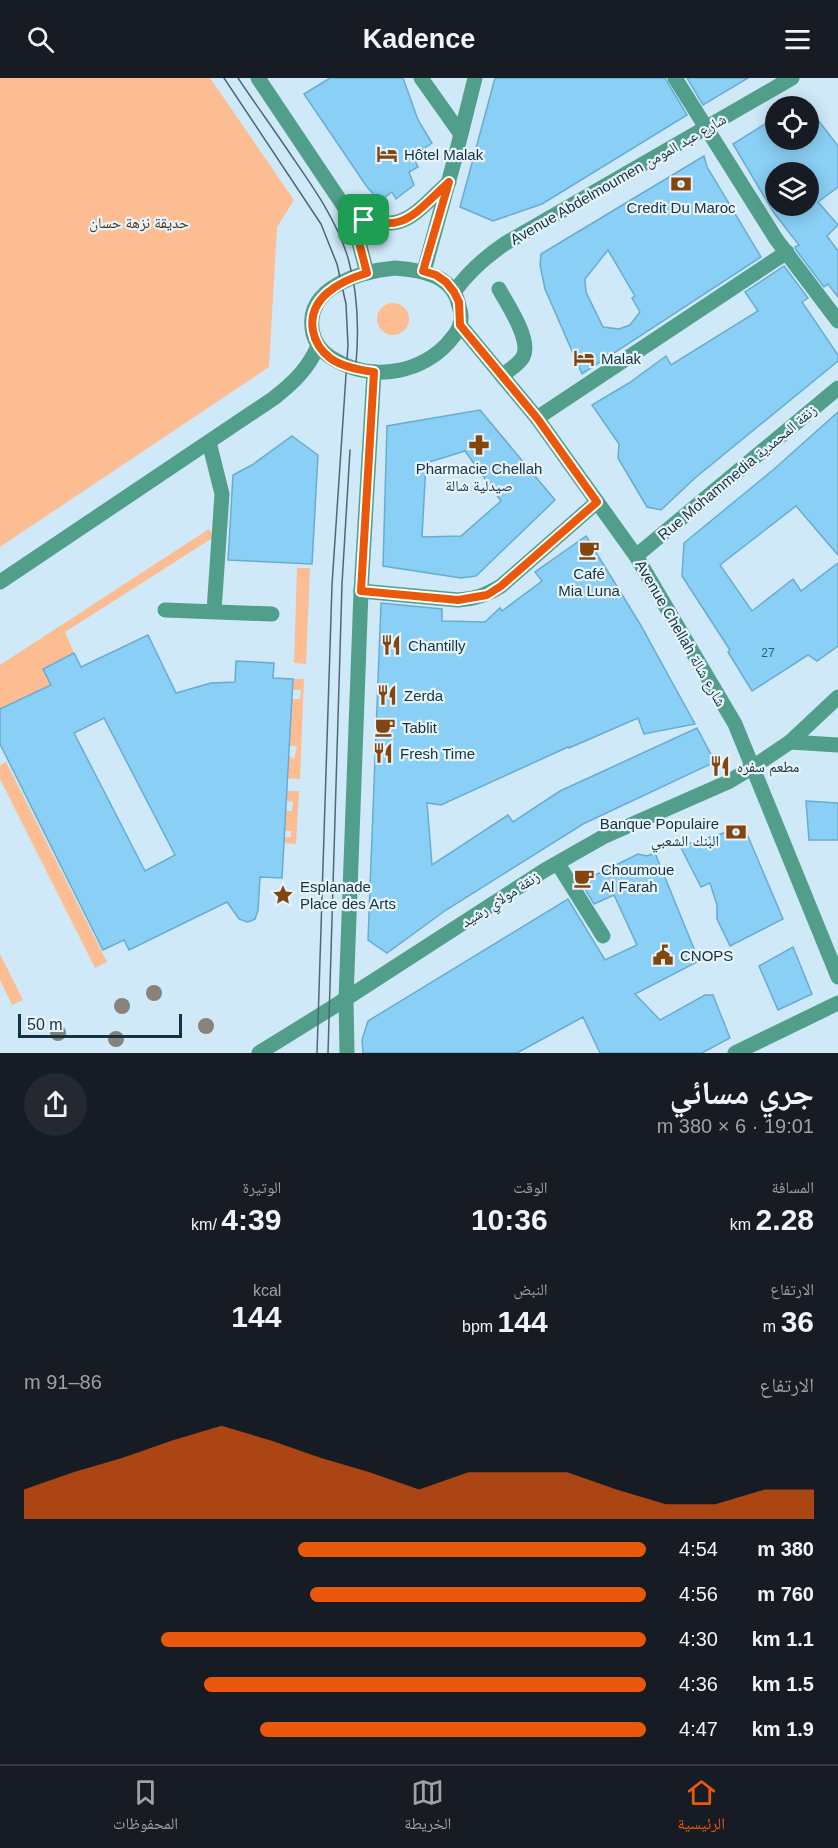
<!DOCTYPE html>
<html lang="ar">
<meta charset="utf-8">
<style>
:root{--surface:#171b24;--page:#242831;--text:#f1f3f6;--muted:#9ea1a6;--line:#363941;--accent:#ea580c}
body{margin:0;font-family:Arial,"Noto Naskh Arabic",sans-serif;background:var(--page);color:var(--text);direction:rtl;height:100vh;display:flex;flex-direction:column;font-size:22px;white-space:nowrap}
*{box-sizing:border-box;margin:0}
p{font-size:20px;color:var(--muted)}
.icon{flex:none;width:33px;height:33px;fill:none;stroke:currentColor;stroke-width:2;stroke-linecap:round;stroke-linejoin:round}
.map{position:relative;height:975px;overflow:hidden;direction:ltr}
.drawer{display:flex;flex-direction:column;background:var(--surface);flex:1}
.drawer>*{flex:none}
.fabs{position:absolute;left:765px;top:18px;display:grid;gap:12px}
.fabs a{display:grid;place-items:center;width:54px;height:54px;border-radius:50%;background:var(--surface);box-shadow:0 3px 15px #0003;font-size:30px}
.scale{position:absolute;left:18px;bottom:15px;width:164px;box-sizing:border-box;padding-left:6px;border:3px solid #163242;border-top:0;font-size:16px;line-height:21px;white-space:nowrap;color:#163242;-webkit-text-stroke:4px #e7f4fc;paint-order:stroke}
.pin{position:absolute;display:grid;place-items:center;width:51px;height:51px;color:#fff;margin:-26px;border-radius:12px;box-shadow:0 3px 9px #0006}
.round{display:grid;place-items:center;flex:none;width:63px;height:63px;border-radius:32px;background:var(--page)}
.head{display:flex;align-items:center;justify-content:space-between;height:102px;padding:0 24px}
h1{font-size:33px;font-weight:700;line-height:45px}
.metrics{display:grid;grid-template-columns:repeat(3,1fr);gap:9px;height:102px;padding:6px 24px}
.metrics div{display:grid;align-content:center}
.metrics b{font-size:30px;font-weight:700}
.metrics small{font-size:16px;font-weight:400}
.metrics p{font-size:16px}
.chart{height:168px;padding:12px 24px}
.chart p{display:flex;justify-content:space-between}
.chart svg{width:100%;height:108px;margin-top:6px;fill:var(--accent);opacity:.7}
ul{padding:0 24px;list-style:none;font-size:20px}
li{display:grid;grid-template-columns:96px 72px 1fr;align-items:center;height:45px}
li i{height:15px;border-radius:8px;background:var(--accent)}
header{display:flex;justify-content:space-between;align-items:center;height:78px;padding:0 24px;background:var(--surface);font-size:27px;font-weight:700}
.menu{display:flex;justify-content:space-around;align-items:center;height:84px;border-top:2px solid var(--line);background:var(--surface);font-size:16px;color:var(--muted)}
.menu a{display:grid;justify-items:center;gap:3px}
.menu .active{color:var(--accent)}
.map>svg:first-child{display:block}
.green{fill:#fcbd93}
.building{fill:#8acff5;stroke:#68acd1;stroke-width:1.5;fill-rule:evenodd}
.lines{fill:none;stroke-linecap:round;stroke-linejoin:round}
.minor{stroke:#519f8a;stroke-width:15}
.tram{stroke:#4c6878;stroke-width:1.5}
.tree{fill:#89827b}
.route-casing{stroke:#fff;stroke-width:12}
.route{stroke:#ea580c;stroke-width:8}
.labels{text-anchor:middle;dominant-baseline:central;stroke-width:4.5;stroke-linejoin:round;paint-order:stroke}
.number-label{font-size:12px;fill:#33596f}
.poi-label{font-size:15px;fill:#163242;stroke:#e7f4fc;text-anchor:start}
.street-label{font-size:15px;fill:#163242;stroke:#e7f4fc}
.park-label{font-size:15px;fill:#502d14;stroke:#e7f4fc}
</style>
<header><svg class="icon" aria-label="menu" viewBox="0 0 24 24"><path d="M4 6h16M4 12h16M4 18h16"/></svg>Kadence<svg class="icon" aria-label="search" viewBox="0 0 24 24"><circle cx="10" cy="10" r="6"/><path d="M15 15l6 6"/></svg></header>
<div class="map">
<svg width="838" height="975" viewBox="0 0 838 975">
<rect width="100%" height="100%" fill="#cfe9f9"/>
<!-- green -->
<g class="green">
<polygon points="0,0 210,0 294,122 277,149 269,289 0,469"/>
<circle cx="393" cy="241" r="16"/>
<polygon points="209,451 214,459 65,554 74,575 43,591 51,607 0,631 0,587"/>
<polygon points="297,490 310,490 306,586 294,585"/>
<polygon points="293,601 304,601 300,701 277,700 289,678 294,681 297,668 289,668 292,621 300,621 301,612 292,612"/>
<polygon points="6,684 107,884 95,890 0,701 0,687"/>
<polygon points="287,713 299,713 296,766 284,765 284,759 291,759 291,753 284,753 286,733 292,733 293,724 286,723"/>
<polygon points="0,876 23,922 12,927 0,902"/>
</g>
<!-- building -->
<g class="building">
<polygon points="330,0 403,0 418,42 432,65 413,78 418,89 409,94 414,107 396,121 392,114 380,123 367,109 304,16"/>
<polygon points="495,0 665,0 687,37 542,126 493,143 460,129"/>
<polygon points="687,0 748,0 703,27"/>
<path d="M808,29L838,68V109L818,124L838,147L827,158L838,173V219L828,206L824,209L796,172L795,169L799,167L774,135L733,66L776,39V62H808ZM776,94H808V128H776Z"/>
<path d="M704,78L707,89L761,179L582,296L545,211L540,187L541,176ZM608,172L635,218L632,220L640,234L630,247L619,251L603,249L586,214L585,201Z"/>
<polygon points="784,188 808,220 802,224 838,277 838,283 695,400 661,432 647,429 618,380 619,366 592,327 629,305 666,278 671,287 758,233 745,214"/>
<path d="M480,332L555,422L476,498L461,500L383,488L387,348ZM465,373L501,423L461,458L422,459L426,385Z"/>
<polygon points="838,334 838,477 796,428 720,487 752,533 793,501 801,513 838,485 838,568 817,583 808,577 752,613 728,574 730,572 682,498 684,465 773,392"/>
<polygon points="292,358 318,377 312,486 228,482 233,397 252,387"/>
<polygon points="586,458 640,546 695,646 644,656 638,640 569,670 568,669 441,727 427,725 432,787 508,737 513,744 560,713 697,650 715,684 583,746 446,832 387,875 368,862 381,525 442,531 442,543 485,544 500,530 502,533 542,503 535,494"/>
<path d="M148,557L176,615L211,605L235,604L236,583L274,585L273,600L293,601L282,800L260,799L258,832L255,841L251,843L247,844L239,841L227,824L129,872L124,862L103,872L0,666V631L51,607L43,591L74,575L81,589ZM104,640L175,777L145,793L74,655Z"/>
<polygon points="806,723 838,725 838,762 809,762"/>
<polygon points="744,749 783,841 730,868 717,841 717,827 710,805 701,809 680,768"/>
<polygon points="655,775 699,883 635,916 660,942 705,917 713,917 730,960 702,975 600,975 583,939 517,975 363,975 362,962 368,943 568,821 605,882 637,867 614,817 594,826 585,811 591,807 587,801 638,776 647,778"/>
<polygon points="793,869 812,916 778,932 759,888"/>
</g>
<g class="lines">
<!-- minor -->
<g class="minor">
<polyline points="258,0 347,133 356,153 367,195"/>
<polyline points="421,0 460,55"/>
<polyline points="675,0 776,161 838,243"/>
<path d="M347,133C401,160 411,139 449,104"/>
<path d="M395,190C422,192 453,197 459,228C461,234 462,241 460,246C459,253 452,260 448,265C421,294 378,302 343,286C327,279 314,269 312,250C307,208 363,193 395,190Z"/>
<polyline points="424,193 455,80 475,0"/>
<path d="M499,211C507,226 532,262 523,279C518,287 509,292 502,298"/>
<path d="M454,214C469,193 485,179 506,165L792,0"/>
<polyline points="460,247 537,340 636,478 735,646 838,899"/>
<polyline points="537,340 787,174"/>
<polyline points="209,364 222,416 214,533"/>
<polyline points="636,478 838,310"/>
<path d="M0,504L274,320C293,305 308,291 318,268"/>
<path d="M361,513L458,522C475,521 486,517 501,508L597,424"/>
<polyline points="165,532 272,536"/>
<polyline points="790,664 838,667"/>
<polyline points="558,786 603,858"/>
<polyline points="259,975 330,931 545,792 603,759 728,704 753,689 790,664 838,619"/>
<polyline points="347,975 346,921 361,513 374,294"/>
<polyline points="735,975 838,925"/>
</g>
<!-- tram -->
<g class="tram">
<polyline points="224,0 321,146 337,186 346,226 348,267 332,507 317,975"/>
<path d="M238,0C256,27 275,53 293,80C315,112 337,143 348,180C358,214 359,251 356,286"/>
<polyline points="328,975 342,506 350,372"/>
</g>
</g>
<!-- trees -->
<g class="tree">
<circle cx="154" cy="915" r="8"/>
<circle cx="122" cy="928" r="8"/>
<circle cx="206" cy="948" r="8"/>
<circle cx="58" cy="955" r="8"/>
<circle cx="116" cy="961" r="8"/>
</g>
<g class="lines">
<!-- route casing -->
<g class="route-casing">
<path id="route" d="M449,104L423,193L436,197L446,204L454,214L459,224L460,247L537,340L597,424L501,508L487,517L458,522L361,513L374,294C359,292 342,289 330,280C321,273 315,264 313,253C307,220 340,203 367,195L356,153L347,133C401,160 411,139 449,104Z"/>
</g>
<!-- route -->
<use href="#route" class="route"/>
</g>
<!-- icons -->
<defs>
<g id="hotel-bare" transform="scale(1.62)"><path d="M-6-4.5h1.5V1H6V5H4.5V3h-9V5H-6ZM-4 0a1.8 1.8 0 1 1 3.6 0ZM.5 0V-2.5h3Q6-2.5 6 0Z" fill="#85450e" stroke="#e7f4fc" stroke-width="2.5" paint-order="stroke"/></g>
<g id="bank-bare" transform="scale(1.62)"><path d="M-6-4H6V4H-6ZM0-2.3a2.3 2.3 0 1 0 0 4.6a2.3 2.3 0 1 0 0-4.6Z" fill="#85450e" stroke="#e7f4fc" stroke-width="2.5" paint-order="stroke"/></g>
<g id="pharmacy-bare" transform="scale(1.62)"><path d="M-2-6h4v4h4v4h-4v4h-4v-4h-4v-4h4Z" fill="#85450e" stroke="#e7f4fc" stroke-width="2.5" paint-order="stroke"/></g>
<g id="cafe-bare" transform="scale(1.62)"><path d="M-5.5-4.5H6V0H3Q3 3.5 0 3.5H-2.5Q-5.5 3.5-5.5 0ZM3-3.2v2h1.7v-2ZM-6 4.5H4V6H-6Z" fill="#85450e" stroke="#e7f4fc" stroke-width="2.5" paint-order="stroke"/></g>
<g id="restaurant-bare" transform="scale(1.62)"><path d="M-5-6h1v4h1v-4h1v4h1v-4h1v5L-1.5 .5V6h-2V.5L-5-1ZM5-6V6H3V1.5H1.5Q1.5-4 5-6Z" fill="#85450e" stroke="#e7f4fc" stroke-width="2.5" paint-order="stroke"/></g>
<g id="sight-bare" transform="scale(1.62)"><path d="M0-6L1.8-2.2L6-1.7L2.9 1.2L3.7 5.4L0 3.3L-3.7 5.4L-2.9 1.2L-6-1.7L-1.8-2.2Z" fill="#85450e" stroke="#e7f4fc" stroke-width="2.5" paint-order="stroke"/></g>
<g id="civic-bare" transform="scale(1.62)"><path d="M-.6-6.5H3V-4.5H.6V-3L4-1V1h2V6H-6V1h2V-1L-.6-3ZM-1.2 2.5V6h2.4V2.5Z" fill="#85450e" stroke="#e7f4fc" stroke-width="2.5" paint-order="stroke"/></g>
</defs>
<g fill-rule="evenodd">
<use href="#hotel-bare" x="387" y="76"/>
<use href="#bank-bare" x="681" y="106"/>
<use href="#hotel-bare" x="584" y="280"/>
<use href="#pharmacy-bare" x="479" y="367"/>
<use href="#cafe-bare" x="589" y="472"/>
<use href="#restaurant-bare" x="391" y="567"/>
<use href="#restaurant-bare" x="387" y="617"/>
<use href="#cafe-bare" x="385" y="649"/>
<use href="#restaurant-bare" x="383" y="675"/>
<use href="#restaurant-bare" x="720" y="688"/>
<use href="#bank-bare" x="736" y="754"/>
<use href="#cafe-bare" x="584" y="800"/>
<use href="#sight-bare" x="283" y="817"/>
<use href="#civic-bare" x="663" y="877"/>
</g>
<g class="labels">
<!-- number labels -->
<g class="number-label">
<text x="768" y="575">27</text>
</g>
<!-- poi labels -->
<g class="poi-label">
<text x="404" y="76">Hôtel Malak</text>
<text x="681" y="129" text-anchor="middle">Credit Du Maroc</text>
<text x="601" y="280">Malak</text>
<text x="479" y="390" text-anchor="middle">Pharmacie Chellah<tspan x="479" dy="17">صيدلية شالة</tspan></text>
<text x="589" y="495" text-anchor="middle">Café<tspan x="589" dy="17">Mia Luna</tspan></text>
<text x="408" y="567">Chantilly</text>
<text x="404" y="617">Zerda</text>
<text x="402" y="649">Tablit</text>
<text x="400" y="675">Fresh Time</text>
<text x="737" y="688">مطعم سفره</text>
<text x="719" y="745" text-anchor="end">Banque Populaire<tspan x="719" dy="17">البنك الشعبي</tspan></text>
<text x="601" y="791">Choumoue<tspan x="601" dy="17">Al Farah</tspan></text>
<text x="300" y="808">Esplanade<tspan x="300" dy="17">Place des Arts</tspan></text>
<text x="680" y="877">CNOPS</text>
</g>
<!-- street labels -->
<g class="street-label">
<text transform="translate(618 101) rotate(-30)">Avenue Abdelmoumen شارع عبد المومن</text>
<text transform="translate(737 394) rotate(-40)">Rue Mohammedia زنقة المحمدية</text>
<text transform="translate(681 555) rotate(60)">Avenue Chellah شارع شالة</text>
<text transform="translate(500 821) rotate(-33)">زنقة مولاي رشيد</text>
</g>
<!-- park labels -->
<g class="park-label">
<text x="139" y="144">حديقة نزهة حسان</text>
</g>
</g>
</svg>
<div class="fabs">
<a><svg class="icon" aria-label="locate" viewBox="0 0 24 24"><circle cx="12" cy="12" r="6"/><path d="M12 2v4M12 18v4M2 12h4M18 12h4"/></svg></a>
<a><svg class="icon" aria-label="layers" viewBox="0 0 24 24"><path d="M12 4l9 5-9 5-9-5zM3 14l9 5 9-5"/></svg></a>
</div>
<div class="scale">50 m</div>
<div class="pin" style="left:364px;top:142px;background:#1e9e55"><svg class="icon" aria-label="arrive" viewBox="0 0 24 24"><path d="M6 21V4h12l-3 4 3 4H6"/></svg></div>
</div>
<section class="drawer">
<div class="head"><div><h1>جري مسائي</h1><p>19:01 · 6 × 380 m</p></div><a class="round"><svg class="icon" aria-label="share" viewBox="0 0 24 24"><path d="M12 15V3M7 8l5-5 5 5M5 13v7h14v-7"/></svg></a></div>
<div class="metrics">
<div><p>المسافة</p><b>2.28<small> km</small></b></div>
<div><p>الوقت</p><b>10:36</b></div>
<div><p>الوتيرة</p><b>4:39<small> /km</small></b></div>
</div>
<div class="metrics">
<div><p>الارتفاع</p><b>36<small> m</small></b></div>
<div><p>النبض</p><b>144<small> bpm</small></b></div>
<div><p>kcal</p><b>144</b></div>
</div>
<div class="chart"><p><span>الارتفاع</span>86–91 m</p>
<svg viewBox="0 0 160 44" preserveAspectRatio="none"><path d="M0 44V32L10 25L20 19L30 12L40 6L50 12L60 19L70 25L80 32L90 25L100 25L110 25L120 32L130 38L140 38L150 32L160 32V44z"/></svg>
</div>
<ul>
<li><b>380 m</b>4:54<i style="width:56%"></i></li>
<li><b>760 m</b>4:56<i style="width:54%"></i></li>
<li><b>1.1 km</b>4:30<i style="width:78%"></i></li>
<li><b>1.5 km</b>4:36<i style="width:71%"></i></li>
<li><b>1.9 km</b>4:47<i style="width:62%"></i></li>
</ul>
</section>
<nav class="menu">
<a class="active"><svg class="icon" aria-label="home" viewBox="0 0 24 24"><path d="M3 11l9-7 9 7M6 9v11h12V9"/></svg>الرئيسية</a>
<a><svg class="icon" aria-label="map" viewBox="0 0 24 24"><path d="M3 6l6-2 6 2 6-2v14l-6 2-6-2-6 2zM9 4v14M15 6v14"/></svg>الخريطة</a>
<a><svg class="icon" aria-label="saved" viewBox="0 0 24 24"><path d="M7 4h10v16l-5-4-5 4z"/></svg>المحفوظات</a>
</nav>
